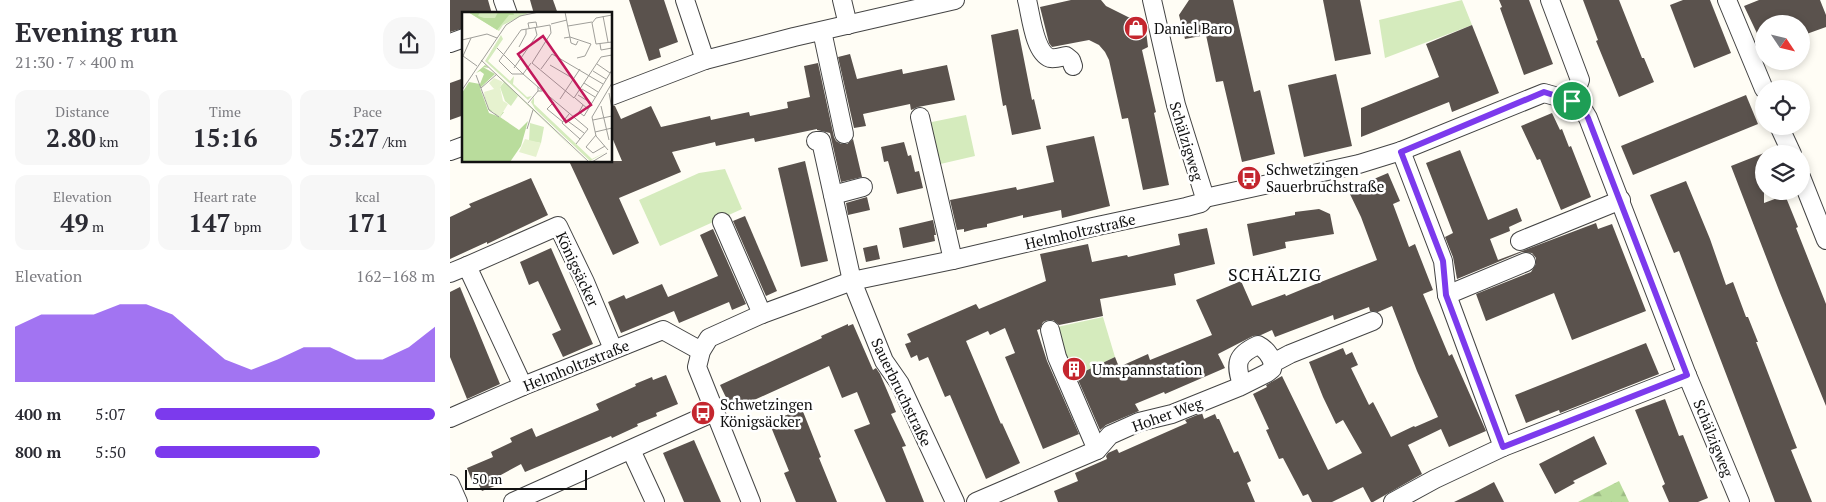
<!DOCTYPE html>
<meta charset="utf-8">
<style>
:root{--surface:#fff;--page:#f7f7f7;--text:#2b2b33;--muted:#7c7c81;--accent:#7c3aed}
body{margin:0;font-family:"PT Serif",serif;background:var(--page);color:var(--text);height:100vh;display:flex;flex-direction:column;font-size:19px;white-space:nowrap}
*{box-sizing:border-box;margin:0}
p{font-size:16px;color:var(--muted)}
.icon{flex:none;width:28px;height:28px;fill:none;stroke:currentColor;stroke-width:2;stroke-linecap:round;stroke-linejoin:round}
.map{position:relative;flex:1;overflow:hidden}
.sheet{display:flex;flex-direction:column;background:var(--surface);width:450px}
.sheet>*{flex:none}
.needle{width:32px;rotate:125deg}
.tools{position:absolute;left:1305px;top:15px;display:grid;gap:10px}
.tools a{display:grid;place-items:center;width:55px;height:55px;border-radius:50%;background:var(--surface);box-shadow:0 2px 8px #0003;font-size:25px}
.scale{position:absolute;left:15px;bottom:12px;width:122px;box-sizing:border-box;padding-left:5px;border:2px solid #111;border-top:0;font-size:14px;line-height:18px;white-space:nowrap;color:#111;-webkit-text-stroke:4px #fff;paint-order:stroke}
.pin{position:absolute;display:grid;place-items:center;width:42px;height:42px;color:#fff;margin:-21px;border:2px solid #fff;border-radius:50%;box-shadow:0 1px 5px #0007}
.round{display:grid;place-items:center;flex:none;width:52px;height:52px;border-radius:20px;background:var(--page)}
.overview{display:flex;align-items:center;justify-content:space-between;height:85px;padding:0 15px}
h1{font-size:28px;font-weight:700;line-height:38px}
.metrics{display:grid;grid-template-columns:repeat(3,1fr);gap:8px;height:85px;padding:5px 15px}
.metrics div{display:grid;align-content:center;border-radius:12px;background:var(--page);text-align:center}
.metrics b{font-size:25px;font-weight:700}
.metrics small{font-size:14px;font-weight:400}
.metrics p{font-size:14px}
.chart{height:140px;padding:10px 15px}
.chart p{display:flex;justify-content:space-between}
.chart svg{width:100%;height:90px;margin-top:5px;fill:var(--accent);opacity:.7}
ul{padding:0 15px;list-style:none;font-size:16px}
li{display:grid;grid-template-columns:80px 60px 1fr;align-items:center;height:38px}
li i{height:12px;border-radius:6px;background:var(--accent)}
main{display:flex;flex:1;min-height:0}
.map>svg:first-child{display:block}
.grass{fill:#d5ebbd}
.forest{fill:url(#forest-firs)}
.building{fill:#5a524d}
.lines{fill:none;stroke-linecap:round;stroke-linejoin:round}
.minor-casing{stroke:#444;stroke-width:20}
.minor{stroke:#fff;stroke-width:18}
.route-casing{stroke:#fff;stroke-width:10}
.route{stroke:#7c3aed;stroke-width:6}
.labels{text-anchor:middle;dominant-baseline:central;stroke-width:5;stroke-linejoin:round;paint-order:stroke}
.poi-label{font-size:15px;fill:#111;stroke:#fff;text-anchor:start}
.street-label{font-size:15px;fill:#111;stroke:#fff}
.quarter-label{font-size:18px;letter-spacing:1px;fill:#111;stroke:#fff}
.inset-road{fill:none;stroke:#a09f9a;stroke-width:1}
.view{fill:#c2185b;fill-opacity:0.15;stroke:#c2185b;stroke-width:2.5}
.inset-edge{fill:none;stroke:#111;stroke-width:2.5}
</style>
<main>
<section class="sheet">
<div class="overview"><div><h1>Evening run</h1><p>21:30 · 7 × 400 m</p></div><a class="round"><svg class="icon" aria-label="share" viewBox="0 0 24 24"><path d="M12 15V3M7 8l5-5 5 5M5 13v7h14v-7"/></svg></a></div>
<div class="metrics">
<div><p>Distance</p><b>2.80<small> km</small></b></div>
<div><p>Time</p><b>15:16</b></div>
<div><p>Pace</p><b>5:27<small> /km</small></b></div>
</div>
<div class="metrics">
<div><p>Elevation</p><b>49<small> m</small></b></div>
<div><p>Heart rate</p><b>147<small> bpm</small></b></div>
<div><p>kcal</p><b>171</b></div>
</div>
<div class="chart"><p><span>Elevation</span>162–168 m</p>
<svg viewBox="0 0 160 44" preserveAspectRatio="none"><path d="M0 44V17L10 11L20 11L30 11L40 6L50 6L60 11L70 22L80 33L90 38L100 33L110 27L120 27L130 33L140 33L150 27L160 17V44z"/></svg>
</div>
<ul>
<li><b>400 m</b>5:07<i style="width:100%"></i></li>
<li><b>800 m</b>5:50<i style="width:59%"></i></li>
</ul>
</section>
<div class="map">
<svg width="1376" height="502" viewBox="0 0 1376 502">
<defs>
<pattern id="forest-firs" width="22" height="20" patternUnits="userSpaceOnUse" patternTransform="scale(1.25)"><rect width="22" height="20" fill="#b9dc9c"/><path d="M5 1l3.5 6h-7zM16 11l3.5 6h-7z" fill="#9ebc85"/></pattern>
</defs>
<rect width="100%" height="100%" fill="#fffdf5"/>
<!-- grass -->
<g class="grass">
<polygon points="1012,0 1022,25 935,58 929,20"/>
<polygon points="516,115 525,156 486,165 477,123"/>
<polygon points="275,169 292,209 210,246 189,200 249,173"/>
<polygon points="653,317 665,357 631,373 626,362 619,364 607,327"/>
</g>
<!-- forest -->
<polygon class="forest" points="1169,481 1179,502 1128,502"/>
<!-- building -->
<g class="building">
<polygon points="0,0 38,0 42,14 14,14 14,28 0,32"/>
<polygon points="80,0 103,0 108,14 84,14"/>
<polygon points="179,0 214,0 228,42 209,49 211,57 199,61"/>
<polygon points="621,0 651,0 656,6 678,17 695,23 698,47 692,50 706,112 704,113 719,185 693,190 678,118 672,119 659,60 655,52 649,45 639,40 602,47 599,43 590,7"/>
<polygon points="739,0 783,0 804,92 810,90 825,154 792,162 773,81 766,82 756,35 735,39 729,15"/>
<polygon points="873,0 910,0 921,54 885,61"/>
<polygon points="1049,0 1079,0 1103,64 1074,75 1050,8 1052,7"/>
<polygon points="1133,0 1169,0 1192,58 1194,58 1204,82 1169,97 1146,41 1148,40"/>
<polygon points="1233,0 1260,0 1281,53 1244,68 1220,5"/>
<polygon points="1309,0 1370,0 1376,15 1376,27 1351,36 1351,24 1314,24 1314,48 1294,6"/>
<polygon points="1022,25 1049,93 1002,112 999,102 911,137 911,108 989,77 976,44"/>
<polygon points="568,29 582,100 584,99 591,129 562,135 556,105 553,106 550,89 541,35"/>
<polygon points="400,54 407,79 452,69 453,74 497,65 505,100 468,107 461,110 460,104 413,114 416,126 404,128 388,57"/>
<polygon points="368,63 384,137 386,141 391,144 397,144 403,139 412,177 391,182 380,133 367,130 367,129 305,142 304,138 266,146 265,142 222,152 231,172 169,198 189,243 163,255 119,161 172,161 161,135 161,106 165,106 171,119 201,106 211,127 260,116 261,120 299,112 300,116 338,108 337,102 360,97 354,66"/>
<polygon points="886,74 902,146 854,157 838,85"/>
<polygon points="14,78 14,115 0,120 0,83"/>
<polygon points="1296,95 1308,124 1183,175 1171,146"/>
<polygon points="1102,113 1110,130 1112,129 1119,147 1121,146 1141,197 1111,210 1090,159 1087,160 1071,126"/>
<polygon points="644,136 660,206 612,218 611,210 573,218 573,215 537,224 537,227 525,229 514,232 514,229 507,230 500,200 566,187 567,190 604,182 596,146"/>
<polygon points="454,142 458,156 461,155 465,172 469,171 473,188 447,194 438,161 434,162 431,147"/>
<polygon points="1010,150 1038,220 1067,208 1072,221 1059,227 1060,231 1040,239 1048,260 1146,223 1148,229 1162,224 1196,311 1122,340 1104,293 1036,321 1026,294 1081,272 1086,264 1086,258 1082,253 1072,252 1007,279 1003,257 995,237 1003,233 976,163"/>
<polygon points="1314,153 1314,203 1335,195 1348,227 1346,228 1376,304 1376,406 1330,293 1281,166"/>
<polygon points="355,161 378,261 351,267 328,168"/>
<polygon points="938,173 950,201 943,204 959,247 965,244 983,290 973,294 999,356 1002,354 1036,431 999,447 991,429 958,445 972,474 923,502 921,502 913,487 882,502 862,502 858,494 853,496 833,458 829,459 816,430 819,429 803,394 817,387 816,385 832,376 878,470 912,453 893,420 886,424 873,397 859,362 893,348 896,355 902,352 908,365 901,368 919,405 923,402 941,437 964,426 965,427 988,417 967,371 942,306 928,312 920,311 919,307 884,320 883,315 825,337 822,330 811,335 803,336 768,354 775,368 715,394 714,392 685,404 689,411 656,425 650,430 622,366 625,364 629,374 665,357 669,367 698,354 700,360 762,335 746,300 791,281 802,306 835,294 836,296 853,289 927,260 911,217 898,190"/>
<polygon points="81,178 98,215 37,244 37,242 0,259 0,217 21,207 19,204"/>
<polygon points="1236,181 1260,239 1276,285 1283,282 1296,317 1298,317 1308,342 1306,342 1347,448 1341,450 1362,502 1325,502 1229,251 1224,253 1200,195"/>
<polygon points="417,197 420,210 398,215 396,203"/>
<polygon points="869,209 880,214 884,234 835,242 836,248 803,256 797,224 845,215 845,212"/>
<polygon points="295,216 327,291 316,296 283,221"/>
<polygon points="483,220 486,235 484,235 485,241 453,248 449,228"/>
<polygon points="757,228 765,264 724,274 726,285 650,299 653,316 609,325 603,320 598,320 593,322 590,329 587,330 597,361 629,434 593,449 555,357 565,353 555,328 540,335 538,331 516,341 551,424 552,423 570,463 536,479 500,395 495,397 478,357 469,361 467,355 461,358 455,344 461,342 457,334 526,304 529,309 596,281 590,254 638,244 642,262 677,255 678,257 730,245 728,234"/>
<polygon points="263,229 296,304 282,310 279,302 229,323 224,311 171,333 158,302 174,295 176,299 212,284 218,297 268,276 250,235"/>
<polygon points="427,245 430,259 416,262 413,248"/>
<polygon points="101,248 143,344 113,357 102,334 111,330 88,281 79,285 70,262"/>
<polygon points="10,287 50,384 17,399 0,357 0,292"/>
<polygon points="398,324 398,326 403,324 423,370 426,368 430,374 442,402 446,412 441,414 456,446 452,447 474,502 436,502 404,430 420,424 407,392 392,398 379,366 282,410 270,385 372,338 371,336"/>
<polygon points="1196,343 1209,374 1110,413 1109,410 1076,423 1065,395"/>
<polygon points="216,375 228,404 206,413 207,416 187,424 188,426 162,438 161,436 75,472 71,464 49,476 52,483 32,491 26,479 22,481 17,468 43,457 41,452 62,442 60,438 82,428 86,437 149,410 146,404 186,386 185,384 202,377 203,380"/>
<polygon points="1215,399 1229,436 1233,435 1258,498 1248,502 1219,502 1212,486 1215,484 1185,410"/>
<polygon points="352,409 371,457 369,458 387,502 346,502 334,473 339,471 319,422"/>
<polygon points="752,413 754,419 765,414 767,419 769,419 784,453 788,451 801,481 797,483 805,502 608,502 604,491 628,481 625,473 657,459 656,456 658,453 667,449 669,453 737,423 735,420"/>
<polygon points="1144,436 1157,464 1123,481 1125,483 1105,494 1089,464"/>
<polygon points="244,440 271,502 234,502 213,453"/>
<polygon points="1044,482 1054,502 1004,502 1027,491"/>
</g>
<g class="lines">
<!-- minor casing -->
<g class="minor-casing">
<g id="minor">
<polyline points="53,0 58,14"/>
<polyline points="235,0 255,60"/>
<polyline points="392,0 398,25"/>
<path d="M577,0C581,15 584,52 600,58C605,59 611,57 616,56L621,60L623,66"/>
<polyline points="702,0 726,105 755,198"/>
<polyline points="1100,0 1130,80 1122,101"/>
<polyline points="1277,0 1314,89"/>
<polyline points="372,31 394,134"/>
<polyline points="0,43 14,38"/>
<polyline points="161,96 255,60 344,37 505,0"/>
<polyline points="470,117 503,260"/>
<polyline points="1329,126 1342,154"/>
<polyline points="366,141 371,141 402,281 434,361 450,384 505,502"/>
<polyline points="0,151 14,146"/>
<polyline points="1351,177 1376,240"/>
<polyline points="383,195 413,187"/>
<polyline points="755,198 909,164 951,151 1094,93 1129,103 1138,118 1237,375 1290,502"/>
<polyline points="272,222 312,314"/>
<polyline points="1070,241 1171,200"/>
<polyline points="17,266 108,226 135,282 163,349"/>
<polyline points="0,273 17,266 73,386"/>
<polyline points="997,295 1076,262"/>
<polyline points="600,330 607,357 647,450"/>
<path d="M792,385C785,363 786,355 808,345C816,349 820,355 823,363"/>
<polyline points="0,418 73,386 213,330 251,351"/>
<polyline points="1053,447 1237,375"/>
<polyline points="181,450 205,502"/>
<polyline points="0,484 8,502"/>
<polyline points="63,502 264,412"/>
<polyline points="301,502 247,367 251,351 259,338 312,314 402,281 503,260 643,227 736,207 751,203 755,198"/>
<polyline points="526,502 647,450 660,435 689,422 722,414 789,387 817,373 822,369 823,363 840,354 923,321"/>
<polyline points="943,502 985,479 1053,447 997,295 993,261 951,151"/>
</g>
</g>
<!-- minor -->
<use href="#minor" class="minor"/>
</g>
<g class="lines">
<!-- route casing -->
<g class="route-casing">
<polygon id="route" points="1094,92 1129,103 1138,118 1237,375 1053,447 996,295 993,261 951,152"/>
</g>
<!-- route -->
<use href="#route" class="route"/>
</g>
<!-- icons -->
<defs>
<g id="shop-disc" transform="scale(1.25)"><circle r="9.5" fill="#c4262e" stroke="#fff"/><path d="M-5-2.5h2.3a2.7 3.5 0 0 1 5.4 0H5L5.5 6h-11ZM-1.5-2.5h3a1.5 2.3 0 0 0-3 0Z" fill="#fff"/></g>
<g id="bus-disc" transform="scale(1.25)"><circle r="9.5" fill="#c4262e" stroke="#fff"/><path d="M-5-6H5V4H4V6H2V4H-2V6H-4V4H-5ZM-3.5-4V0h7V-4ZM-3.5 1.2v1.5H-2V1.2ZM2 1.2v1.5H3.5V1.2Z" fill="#fff"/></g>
<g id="building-disc" transform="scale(1.25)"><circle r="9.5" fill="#c4262e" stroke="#fff"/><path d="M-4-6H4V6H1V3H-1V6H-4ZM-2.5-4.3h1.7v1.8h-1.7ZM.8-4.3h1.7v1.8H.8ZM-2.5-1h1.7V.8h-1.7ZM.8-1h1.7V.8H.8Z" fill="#fff"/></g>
</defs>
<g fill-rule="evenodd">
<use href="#shop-disc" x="686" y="28"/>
<use href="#bus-disc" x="799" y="178"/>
<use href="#building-disc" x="624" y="369"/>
<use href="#bus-disc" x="253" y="413"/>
</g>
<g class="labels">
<!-- poi labels -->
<g class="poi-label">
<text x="704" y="28">Daniel Baro</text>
<text x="816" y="169">Schwetzingen<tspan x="816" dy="17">Sauerbruchstraße</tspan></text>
<text x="642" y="369">Umspannstation</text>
<text x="270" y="404">Schwetzingen<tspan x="270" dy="17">Königsäcker</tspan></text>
</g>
<!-- street labels -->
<g class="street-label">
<text transform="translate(737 141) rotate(73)">Schälzigweg</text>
<text transform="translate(630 231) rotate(-13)">Helmholtzstraße</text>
<text transform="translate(128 269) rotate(65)">Königsäcker</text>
<text transform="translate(126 365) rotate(-22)">Helmholtzstraße</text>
<text transform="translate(452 392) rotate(64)">Sauerbruchstraße</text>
<text transform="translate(717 414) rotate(-20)">Hoher Weg</text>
<text transform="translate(1264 438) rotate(68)">Schälzigweg</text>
</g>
<!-- quarter labels -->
<g class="quarter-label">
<text x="825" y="274">SCHÄLZIG</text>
</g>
</g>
<!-- overview -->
<g transform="translate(12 12)">
<rect width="150" height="150" fill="#fffdf5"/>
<path d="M6,0H68L41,13L37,19ZM39,23L41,27L26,49L48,69L52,64L51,72L65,85L70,84L66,88L23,49ZM35,63L40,67L125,150L52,80L56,84L49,94L43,89L38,75L42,70ZM72,85V92L130,147L144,140L128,149L73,97L69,90ZM68,111L82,115L79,131L67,129Z" fill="#d5ebbd"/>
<path d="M6,0H18L16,4L22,6H33L36,0H51L52,3H47L35,18ZM23,53L27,56L21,55L33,62L18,76L27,101L38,105L27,98L22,81L31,101L42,100L38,105L57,118L66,109L59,134L48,150H0V81L7,70L18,72L22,62L18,59L14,61Z" fill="#b9dc9c"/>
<path d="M32,66L41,70L38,75L41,89L46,92L38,105L26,96L22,80L32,77L27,71ZM63,127L79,131L74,145L57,140Z" fill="#e6f2cf"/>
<path class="inset-road" d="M103,0L109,31L114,33L116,29M150,3L134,6L130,11L134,32L150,30M141,4L146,30M89,12L105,8M106,14L130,10M67,16L66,11L74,10L75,15M9,26L1,44L15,54M102,26L108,25L129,32L123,44L115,46M0,28L25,22L35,26M138,32L139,38L150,36M57,35L64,22V17M35,36L61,62L69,51M19,48L127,150M135,52L148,61M88,53L112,67M52,56L75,23L73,15M79,57L90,42L141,72M131,59L144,67M14,63L27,98L37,105M122,71L136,80M76,75L61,62H50L37,49L59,18L88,13L89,21L70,51L112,86L139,45L150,43M19,76L35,62M120,77L133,85M0,78L44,13L58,4L77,0M80,79H76V75L126,117L114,132M147,81L150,97M116,83L129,91M113,86L126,97M98,87L118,57M92,90L85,97L101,110M66,91L76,79M121,93L117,100L122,104L150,58M139,94L147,128M107,102L100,111L118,127M103,107L122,121M131,108L150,104M65,117L71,98M133,120L150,116M134,123L124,135L131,141L143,134M146,138L134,124L130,105L150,71M130,150L145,141"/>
<path class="view" d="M81,24L129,93L104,110L56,42Z"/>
<rect width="150" height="150" class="inset-edge"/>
</g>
</svg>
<div class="tools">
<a><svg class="needle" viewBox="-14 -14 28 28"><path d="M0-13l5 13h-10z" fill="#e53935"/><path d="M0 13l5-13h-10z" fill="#7c7c81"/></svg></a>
<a><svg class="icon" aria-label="locate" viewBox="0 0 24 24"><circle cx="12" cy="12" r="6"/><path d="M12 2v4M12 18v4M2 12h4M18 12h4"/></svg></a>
<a><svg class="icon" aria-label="layers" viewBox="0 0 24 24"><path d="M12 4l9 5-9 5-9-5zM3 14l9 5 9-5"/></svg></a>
</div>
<div class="scale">50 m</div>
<div class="pin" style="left:1122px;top:101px;background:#1e9e55"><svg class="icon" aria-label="arrive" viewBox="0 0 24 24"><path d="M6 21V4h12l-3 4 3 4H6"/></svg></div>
</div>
</main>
